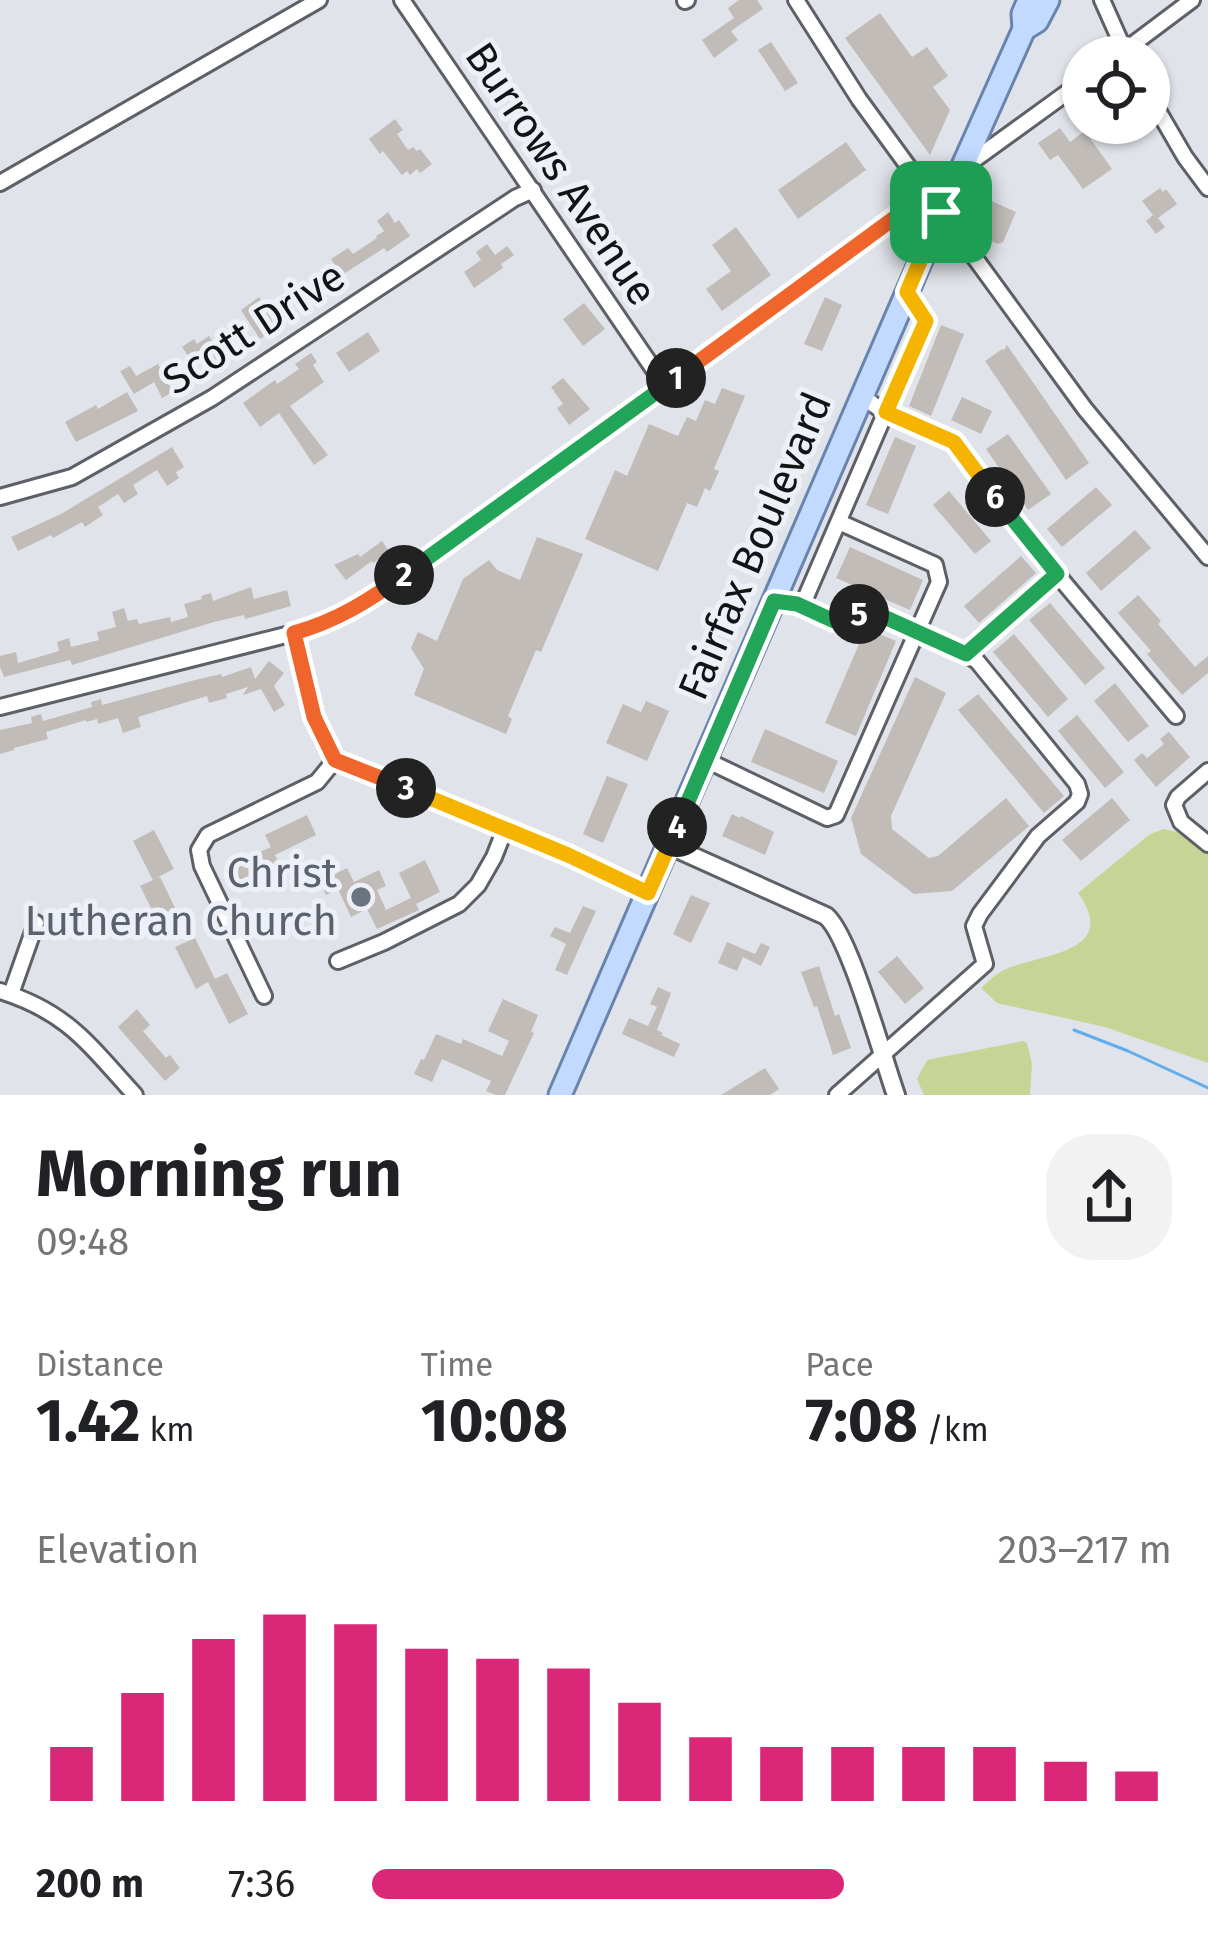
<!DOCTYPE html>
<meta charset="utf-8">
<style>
:root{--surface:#fff;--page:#f2f2f2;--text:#202124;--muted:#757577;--accent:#db2777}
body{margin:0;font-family:"Fira Sans",sans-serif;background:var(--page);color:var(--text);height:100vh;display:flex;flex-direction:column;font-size:45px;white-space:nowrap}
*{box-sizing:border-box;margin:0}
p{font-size:39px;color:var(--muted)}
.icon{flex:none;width:66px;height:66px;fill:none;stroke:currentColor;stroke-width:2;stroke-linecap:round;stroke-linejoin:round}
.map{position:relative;height:1095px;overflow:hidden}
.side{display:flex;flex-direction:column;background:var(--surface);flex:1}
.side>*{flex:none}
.fabs{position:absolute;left:1062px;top:36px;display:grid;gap:24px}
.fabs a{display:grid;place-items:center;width:108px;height:108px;border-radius:50%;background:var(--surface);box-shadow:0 3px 9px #0004;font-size:60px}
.pin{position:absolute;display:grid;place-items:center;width:102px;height:102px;color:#fff;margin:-51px;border-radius:24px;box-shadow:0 6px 18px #0006}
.km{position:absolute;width:60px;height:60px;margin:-30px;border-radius:50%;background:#222;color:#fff;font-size:33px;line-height:60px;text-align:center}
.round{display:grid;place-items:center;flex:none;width:126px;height:126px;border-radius:48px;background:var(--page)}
.head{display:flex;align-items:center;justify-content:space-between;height:204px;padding:0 36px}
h1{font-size:66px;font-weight:700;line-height:90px}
.figures{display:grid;grid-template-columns:repeat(3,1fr);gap:18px;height:204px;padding:12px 36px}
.figures div{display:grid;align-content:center}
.figures b{font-size:60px;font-weight:700}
.figures small{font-size:33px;font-weight:400}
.figures p{font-size:33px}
.chart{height:336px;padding:24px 36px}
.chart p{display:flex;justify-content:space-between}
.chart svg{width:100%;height:216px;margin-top:12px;stroke:var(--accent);stroke-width:6}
ul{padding:0 36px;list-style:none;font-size:39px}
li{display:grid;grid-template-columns:192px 144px 1fr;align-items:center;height:90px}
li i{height:30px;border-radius:15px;background:var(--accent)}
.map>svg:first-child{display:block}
.green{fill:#c6d595}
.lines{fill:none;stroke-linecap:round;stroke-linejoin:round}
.stream{stroke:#62adeb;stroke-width:3}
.building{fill:#c1bcb7}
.minor-casing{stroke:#5d6066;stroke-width:20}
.tertiary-casing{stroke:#5d6066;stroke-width:22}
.primary-casing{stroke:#6a85ad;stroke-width:27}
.minor{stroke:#fff;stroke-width:14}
.tertiary{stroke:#fff;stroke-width:16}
.primary{stroke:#c2daff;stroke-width:21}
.split-1-casing{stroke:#fff;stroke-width:24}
.split-2-casing{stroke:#fff;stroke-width:24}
.split-3-casing{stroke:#fff;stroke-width:24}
.split-4-casing{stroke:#fff;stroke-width:24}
.split-5-casing{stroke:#fff;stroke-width:24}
.split-6-casing{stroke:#fff;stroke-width:24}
.split-7-casing{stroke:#fff;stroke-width:24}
.split-1{stroke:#f0652b;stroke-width:15}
.split-2{stroke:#22a559;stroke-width:15}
.split-3{stroke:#f0652b;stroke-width:15}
.split-4{stroke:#f5b400;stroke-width:15}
.split-5{stroke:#22a559;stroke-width:15}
.split-6{stroke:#22a559;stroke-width:15}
.split-7{stroke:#f5b400;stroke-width:15}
.worship-dot{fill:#6b7280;stroke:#edf1f7;stroke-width:4.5}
.labels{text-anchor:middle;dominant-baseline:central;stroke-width:10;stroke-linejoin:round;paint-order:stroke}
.street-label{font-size:42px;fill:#121315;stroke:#edf1f7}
.worship-label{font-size:42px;fill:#5b616d;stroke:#edf1f7;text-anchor:end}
</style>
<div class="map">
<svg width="1208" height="1095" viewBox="0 0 1208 1095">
<rect width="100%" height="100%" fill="#e0e4ea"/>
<!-- green -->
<g class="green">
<path d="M1164,829L1190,835L1208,851V1063L1105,1027L997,1003L981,988C988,982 995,974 1004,970C1038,954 1122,954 1078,893L1150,834Z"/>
<polygon points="1023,1041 1027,1043 1032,1064 1030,1095 924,1095 917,1079 927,1060"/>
</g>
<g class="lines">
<!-- stream -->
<polyline class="stream" points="1074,1030 1128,1051 1208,1088"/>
</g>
<!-- building -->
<g class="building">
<polygon points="739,0 757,0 763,9 731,31 738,40 714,58 702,40 734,18 728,8"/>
<polygon points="880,13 912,57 927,47 948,76 933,87 950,110 930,155 845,38"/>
<polygon points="771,42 798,83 785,91 758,50"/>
<polygon points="395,119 403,130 397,134 408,150 413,147 417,151 420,149 432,164 420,173 417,169 410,175 407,171 402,175 383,151 380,154 369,139"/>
<polygon points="1060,128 1070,142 1085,131 1112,169 1083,189 1058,155 1050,160 1038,143"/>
<polygon points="846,142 866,170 798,219 778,190"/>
<polygon points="1160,188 1163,192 1166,189 1177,204 1158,218 1165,227 1156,234 1146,221 1153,215 1142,201"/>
<polygon points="989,200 1016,212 1003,242 998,244 984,238 973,222 983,216"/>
<polygon points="388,212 395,223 399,220 410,236 387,252 384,248 342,275 331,259 348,248 353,254 377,238 376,236 384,231 377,221"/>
<polygon points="736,227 771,275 722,311 706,289 731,271 712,245"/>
<polygon points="487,244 495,255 507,246 514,255 501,264 503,268 474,288 464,272 481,260 476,252"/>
<polygon points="259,297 276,328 260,339 241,310"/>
<polygon points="825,297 842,305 822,351 804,344"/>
<polygon points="584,303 605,329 583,346 563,319"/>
<polygon points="941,325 964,334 931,416 909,406"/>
<polygon points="368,332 380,351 349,372 336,353"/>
<polygon points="209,336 220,352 223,350 229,359 212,369 203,355 192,361 182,347 194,339 197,344"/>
<polygon points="1007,345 1089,463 1066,480 985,361 1002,349 1004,350"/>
<polygon points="311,353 317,362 313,365 324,382 290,406 328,455 314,465 279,413 260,427 243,403 275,380 277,384 299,369 295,364"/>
<polygon points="158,364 173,392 162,398 154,382 134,394 120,371 130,366 136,376"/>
<polygon points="563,378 590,409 569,425 557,408 563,404 551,387"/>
<polygon points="722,388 745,396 714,469 719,471 710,491 705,488 697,507 687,503 658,571 585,539 615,470 627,476 649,424 678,436 687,417 696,421 705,400 715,404"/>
<polygon points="127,392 138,411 76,442 65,422 96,405 98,409"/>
<polygon points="962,397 992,411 981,434 951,420"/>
<polygon points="1008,434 1051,494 1028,510 986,449"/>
<polygon points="895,437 916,446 888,514 866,505"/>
<polygon points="172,447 184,467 176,472 179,478 167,486 157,470 133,485 138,494 124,503 118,494 98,507 103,515 85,527 82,522 53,538 51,535 18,551 11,537 61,514"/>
<polygon points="1096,487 1112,505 1062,547 1047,529"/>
<polygon points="949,491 991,541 975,554 933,505"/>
<polygon points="1135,530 1151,548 1101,591 1086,573"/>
<polygon points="537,537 583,554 541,652 536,650 508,716 512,719 506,734 414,695 424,669 411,648 418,632 437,641 463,579 489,560 497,570 520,580"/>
<polygon points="382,541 393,557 383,564 379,559 373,563 372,561 346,580 334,565 358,554 360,557"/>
<polygon points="850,547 923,580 910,610 836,578"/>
<polygon points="1021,556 1036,573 979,623 964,606"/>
<polygon points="251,587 254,599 287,590 291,606 245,619 244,615 214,622 72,665 70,660 4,677 0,667 0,656 16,652 18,663 59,651 57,642 69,638 71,647 99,640 97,632 116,627 112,612 124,608 128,621 137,619 139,624 170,617 171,622 188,617 184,604 202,599 201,596 211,593 213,601"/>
<polygon points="1138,595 1161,621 1158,624 1195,667 1208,656 1208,673 1182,695 1147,654 1151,651 1118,613"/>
<polygon points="1050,603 1105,668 1085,685 1029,620"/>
<polygon points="866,628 896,641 856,736 825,723"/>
<polygon points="1014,634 1068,699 1048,717 993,652"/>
<polygon points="269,661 284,673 274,686 285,705 274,712 261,689 243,695 248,687 226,694 227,698 209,703 207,696 138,717 141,727 123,733 118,718 98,724 97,719 86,722 86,720 46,732 48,739 14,748 14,750 0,754 0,730 32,723 31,717 41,714 43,721 92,707 91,702 101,699 102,705 191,681 221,674 222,677 251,667 255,679"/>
<polygon points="915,677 946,693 891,816 892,829 929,858 938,856 1006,798 1029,826 952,891 914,894 861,854 851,818"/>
<polygon points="1115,683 1149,726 1128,742 1094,701"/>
<polygon points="978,694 1064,796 1044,813 958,710"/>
<polygon points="646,701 669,711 647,761 606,743 623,704 641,712"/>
<polygon points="1077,715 1124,772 1105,788 1058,731"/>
<polygon points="765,729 838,761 824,793 751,762"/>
<polygon points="1169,732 1190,757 1156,787 1134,760 1142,753 1147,758 1164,744 1160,739"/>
<polygon points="607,776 628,784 603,843 583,834"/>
<polygon points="1112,798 1130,820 1081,861 1062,840"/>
<polygon points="732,814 740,818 741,816 774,832 765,855 722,836"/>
<polygon points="307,815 316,835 275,855 280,866 240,886 230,866 271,847 265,835"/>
<polygon points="154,830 174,869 156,878 160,877 180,918 161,928 140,886 153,880 133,841"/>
<polygon points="425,860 440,892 416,904 419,910 377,929 367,909 351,917 338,889 326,895 320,881 347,868 354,882 379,870 386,886 377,890 386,910 411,898 399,873"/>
<polygon points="691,895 710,903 691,943 673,934"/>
<polygon points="583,906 596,911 567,975 555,970 566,944 550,936 555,927 570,933"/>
<polygon points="195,938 215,979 227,973 248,1014 229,1024 208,982 196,989 175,947"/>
<polygon points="727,942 755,954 761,943 770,947 761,966 743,957 737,971 718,963"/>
<polygon points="897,956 924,988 905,1004 878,972"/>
<polygon points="819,966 835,1016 839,1014 851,1048 833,1055 817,1006 814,1007 801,972"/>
<polygon points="658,987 671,993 657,1030 663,1033 661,1035 680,1044 674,1057 622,1034 629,1018 648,1026 657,1007 650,1004"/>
<polygon points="503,999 538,1015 531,1032 534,1033 505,1095 496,1095 486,1091 491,1081 442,1059 432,1082 414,1074 421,1059 424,1060 436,1034 461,1044 463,1039 502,1056 509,1041 488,1031"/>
<polygon points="137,1009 150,1025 143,1031 166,1058 170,1055 180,1068 165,1081 118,1027"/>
<polygon points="765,1068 779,1089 770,1095 721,1095"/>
</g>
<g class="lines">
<!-- minor casing -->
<g class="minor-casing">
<g id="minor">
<polyline points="402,0 665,386"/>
<polyline points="796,0 859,99 1085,409 1208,557"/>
<polyline points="1102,0 1127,56"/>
<polyline points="685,1 687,0"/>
<polyline points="1116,57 1192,0"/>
<polyline points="1149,95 1185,157 1208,188"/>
<polyline points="0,183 319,0"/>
<polyline points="862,396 881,410 954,442 1013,522 1176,716"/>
<polyline points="0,497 72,477 212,398 515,198 533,190"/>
<polyline points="774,601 797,604 834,621 871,611 966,654 977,661 1077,784 1080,794 1077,802 1038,836 980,914 974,926 985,964 837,1095"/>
<polyline points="802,606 925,321 907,292"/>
<path d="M294,633C304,676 309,723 335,760L568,855L648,893"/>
<polyline points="966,654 1057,574"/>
<polyline points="0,707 294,633 321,625 353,610 1083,81"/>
<polyline points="706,760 827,818 836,815 939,582 935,565 839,522"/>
<polyline points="1208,771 1178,797 1174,805 1181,822 1208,844"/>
<polyline points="338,961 384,942 459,904 478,885 494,857 505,829"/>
<path d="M0,991C68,1012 89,1045 135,1095"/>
<polyline points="11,994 36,923"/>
<polyline points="264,996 202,866 199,850 208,835 317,782 335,760"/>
</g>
</g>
<!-- tertiary casing -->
<g class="tertiary-casing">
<path id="tertiary" d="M668,845L826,916C850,936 883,1059 896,1095"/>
</g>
<!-- primary casing -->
<g class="primary-casing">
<g id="primary">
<polyline points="1024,29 1037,21 1048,0"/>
<polyline points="560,1095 928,244 1024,29 1023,14 1029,0"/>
</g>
</g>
<!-- minor -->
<use href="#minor" class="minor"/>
<!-- tertiary -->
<use href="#tertiary" class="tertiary"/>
<!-- primary -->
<use href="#primary" class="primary"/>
</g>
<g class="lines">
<!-- split-1 casing -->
<g class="split-1-casing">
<polyline id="split-1" points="676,378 927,194 941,212"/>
</g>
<!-- split-2 casing -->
<g class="split-2-casing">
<polyline id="split-2" points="404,575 676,378"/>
</g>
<!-- split-3 casing -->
<g class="split-3-casing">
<path id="split-3" d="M404,575C369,601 336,621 294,633L314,717L335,760L406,788"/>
</g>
<!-- split-4 casing -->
<g class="split-4-casing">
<polyline id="split-4" points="406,788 568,855 648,893 677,827"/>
</g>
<!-- split-5 casing -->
<g class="split-5-casing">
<polyline id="split-5" points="677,827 774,601 797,604 834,621 859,614"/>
</g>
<!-- split-6 casing -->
<g class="split-6-casing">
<polyline id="split-6" points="859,614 871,611 966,654 1057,574 995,497"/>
</g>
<!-- split-7 casing -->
<g class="split-7-casing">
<polyline id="split-7" points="941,212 907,292 926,321 886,412 954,442 995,497"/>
</g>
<!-- split-1 -->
<use href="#split-1" class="split-1"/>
<!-- split-2 -->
<use href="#split-2" class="split-2"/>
<!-- split-3 -->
<use href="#split-3" class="split-3"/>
<!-- split-4 -->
<use href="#split-4" class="split-4"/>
<!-- split-5 -->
<use href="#split-5" class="split-5"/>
<!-- split-6 -->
<use href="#split-6" class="split-6"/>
<!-- split-7 -->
<use href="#split-7" class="split-7"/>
</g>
<!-- markers -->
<circle class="worship-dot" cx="361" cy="897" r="12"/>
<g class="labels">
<!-- street labels -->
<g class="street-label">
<text transform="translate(561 174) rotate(56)">Burrows Avenue</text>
<text transform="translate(254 328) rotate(-33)">Scott Drive</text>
<text transform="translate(755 546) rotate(-67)">Fairfax Boulevard</text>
</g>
<!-- worship labels -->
<g class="worship-label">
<text x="337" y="873">Christ<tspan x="337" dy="48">Lutheran Church</tspan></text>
</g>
</g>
</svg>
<div class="fabs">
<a><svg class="icon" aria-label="locate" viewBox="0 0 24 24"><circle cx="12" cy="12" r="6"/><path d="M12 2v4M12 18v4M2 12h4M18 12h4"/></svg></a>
</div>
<div class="pin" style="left:941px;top:212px;background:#1e9e55"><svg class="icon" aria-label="arrive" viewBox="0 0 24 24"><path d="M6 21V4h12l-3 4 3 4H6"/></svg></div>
<b class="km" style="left:676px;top:378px">1</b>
<b class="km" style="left:404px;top:575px">2</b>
<b class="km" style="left:406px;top:788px">3</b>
<b class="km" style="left:677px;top:827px">4</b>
<b class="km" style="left:859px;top:614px">5</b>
<b class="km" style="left:995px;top:497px">6</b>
</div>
<section class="side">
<div class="head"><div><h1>Morning run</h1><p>09:48</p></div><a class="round"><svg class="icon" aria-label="share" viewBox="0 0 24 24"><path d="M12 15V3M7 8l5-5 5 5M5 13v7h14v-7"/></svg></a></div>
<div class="figures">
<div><p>Distance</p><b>1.42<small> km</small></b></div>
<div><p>Time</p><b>10:08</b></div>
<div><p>Pace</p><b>7:08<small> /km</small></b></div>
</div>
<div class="chart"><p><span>Elevation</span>203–217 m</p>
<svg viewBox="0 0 160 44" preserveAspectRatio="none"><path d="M5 44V33M15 44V22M25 44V11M35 44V6M45 44V8M55 44V13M65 44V15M75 44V17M85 44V24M95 44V31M105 44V33M115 44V33M125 44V33M135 44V33M145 44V36M155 44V38"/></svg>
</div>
<ul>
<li><b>200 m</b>7:36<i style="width:59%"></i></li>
</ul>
</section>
